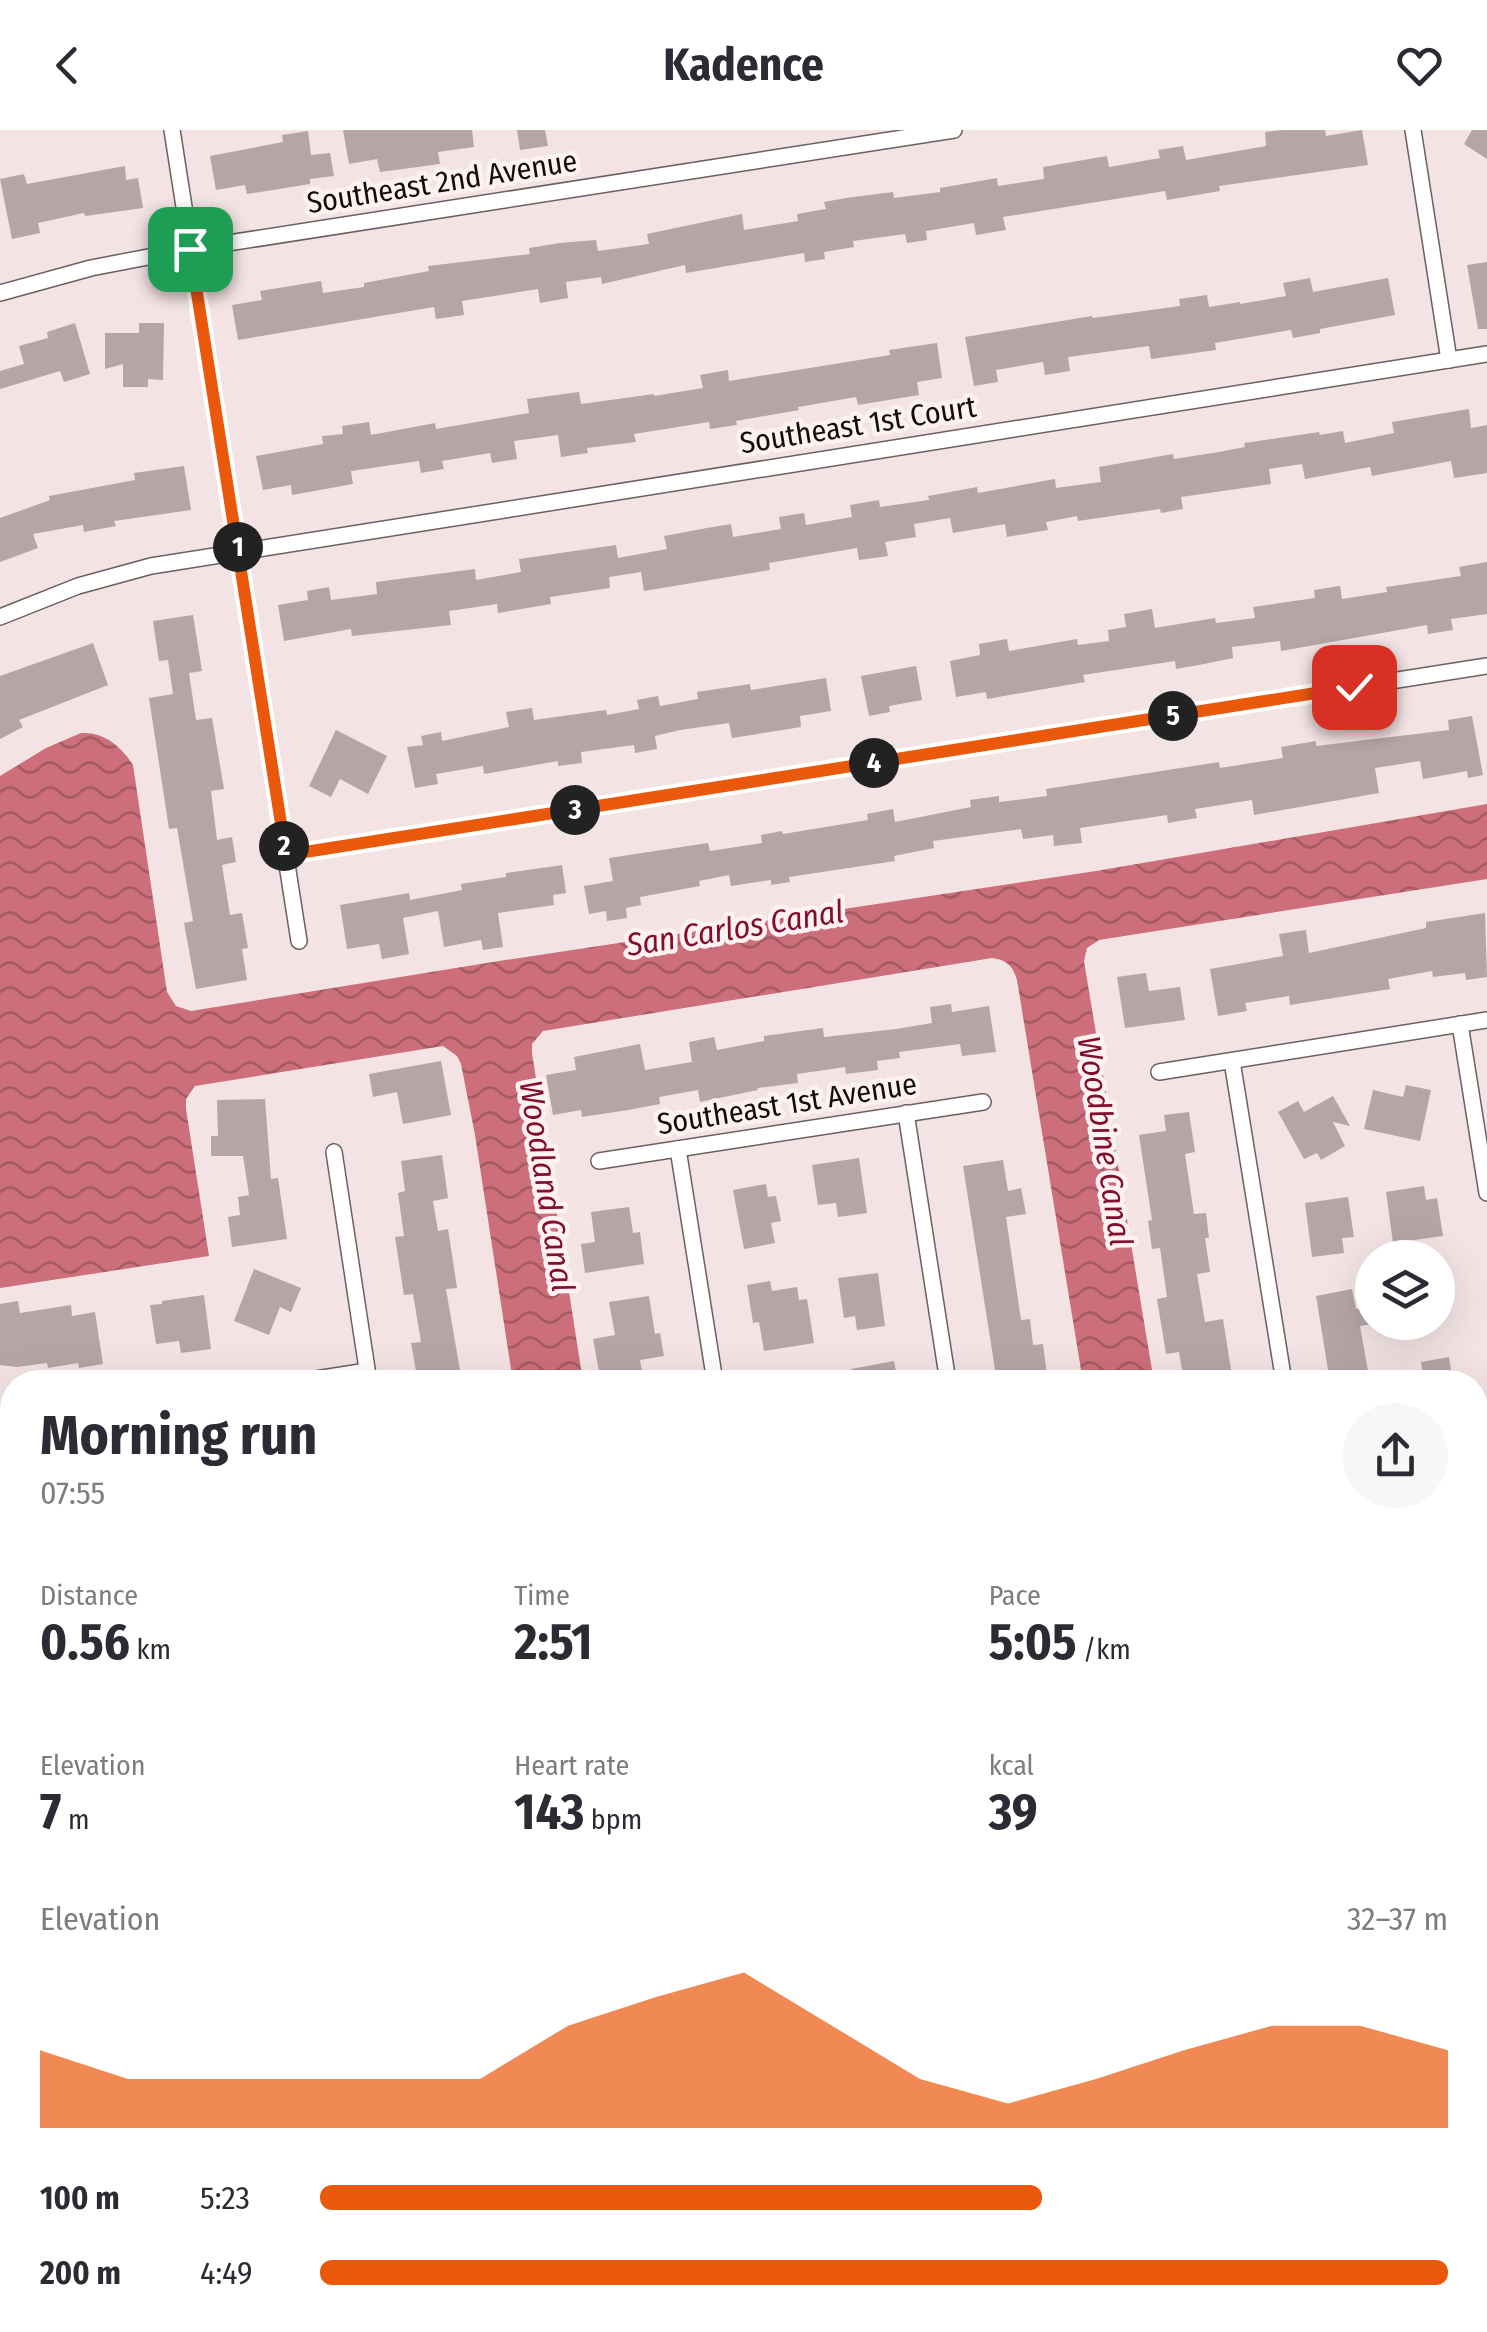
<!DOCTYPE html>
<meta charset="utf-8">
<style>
:root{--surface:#fff;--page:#f7f7f7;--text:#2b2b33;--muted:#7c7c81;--accent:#ea580c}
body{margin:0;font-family:"Fira Sans Condensed",sans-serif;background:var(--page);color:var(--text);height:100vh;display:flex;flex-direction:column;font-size:38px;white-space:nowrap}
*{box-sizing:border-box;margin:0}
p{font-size:32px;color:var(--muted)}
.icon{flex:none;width:55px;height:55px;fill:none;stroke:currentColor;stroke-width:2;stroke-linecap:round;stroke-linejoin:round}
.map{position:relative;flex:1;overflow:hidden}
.side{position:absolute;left:0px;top:1240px;width:1488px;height:962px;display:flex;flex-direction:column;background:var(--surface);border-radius:40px 40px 0 0;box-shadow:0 10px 40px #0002}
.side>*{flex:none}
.buttons{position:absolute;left:1355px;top:1110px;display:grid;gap:20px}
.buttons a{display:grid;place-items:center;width:100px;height:100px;border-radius:50%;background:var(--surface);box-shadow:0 10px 40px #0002;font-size:50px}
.pin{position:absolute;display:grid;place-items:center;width:85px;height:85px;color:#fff;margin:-42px;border-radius:20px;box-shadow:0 5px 15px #0006}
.km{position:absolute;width:50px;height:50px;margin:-25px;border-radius:50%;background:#222;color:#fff;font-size:28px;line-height:50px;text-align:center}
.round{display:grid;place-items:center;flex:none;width:105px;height:105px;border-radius:52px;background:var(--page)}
.headline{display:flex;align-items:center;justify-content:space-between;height:170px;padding:0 40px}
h1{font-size:55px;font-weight:700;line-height:75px}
.metrics{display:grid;grid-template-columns:repeat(3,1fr);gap:15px;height:170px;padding:10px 40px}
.metrics div{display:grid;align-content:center}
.metrics b{font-size:50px;font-weight:700}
.metrics small{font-size:28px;font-weight:400}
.metrics p{font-size:28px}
.chart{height:280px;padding:20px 40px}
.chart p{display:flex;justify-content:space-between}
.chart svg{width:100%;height:180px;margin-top:10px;fill:var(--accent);opacity:.7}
ul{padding:0 40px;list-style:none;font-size:32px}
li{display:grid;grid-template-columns:160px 120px 1fr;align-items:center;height:75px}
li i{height:25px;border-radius:12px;background:var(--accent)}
header{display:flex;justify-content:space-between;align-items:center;height:130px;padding:0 40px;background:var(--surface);font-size:45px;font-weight:700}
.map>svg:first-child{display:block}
.water{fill:url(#water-waves)}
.building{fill:#b5a5a6}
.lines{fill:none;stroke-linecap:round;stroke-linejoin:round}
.street-casing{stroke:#6d5f60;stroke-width:18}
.secondary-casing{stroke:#6d5f60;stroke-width:25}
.street{stroke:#fff;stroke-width:15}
.secondary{stroke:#fff;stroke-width:22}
.route-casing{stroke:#fff;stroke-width:20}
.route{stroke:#ea580c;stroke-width:12}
.labels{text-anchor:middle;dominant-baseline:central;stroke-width:9;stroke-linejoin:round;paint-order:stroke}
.street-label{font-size:30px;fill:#120d0d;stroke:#fef1f2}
.water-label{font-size:32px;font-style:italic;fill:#820d2e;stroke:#fef1f2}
</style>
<header><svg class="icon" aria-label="back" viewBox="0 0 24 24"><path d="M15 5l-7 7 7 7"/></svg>Kadence<svg class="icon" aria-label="heart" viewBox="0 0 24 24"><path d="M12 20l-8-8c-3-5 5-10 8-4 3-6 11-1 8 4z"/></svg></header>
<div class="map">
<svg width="1487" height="2202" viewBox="0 0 1487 2202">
<defs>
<pattern id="water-waves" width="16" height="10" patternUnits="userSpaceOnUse" patternTransform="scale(2.5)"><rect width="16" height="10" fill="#cc6f7a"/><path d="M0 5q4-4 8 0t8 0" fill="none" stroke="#a45a62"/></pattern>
</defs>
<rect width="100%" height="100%" fill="#f3e3e4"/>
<!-- water -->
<path class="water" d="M81,603C104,602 121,616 133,635L167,862L176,876L191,881L499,831L1096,741L1487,674V749L1099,810L1087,818L1084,831L1154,1252H1083L1017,850C1013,836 1007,830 992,828L543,901L532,914V923L583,1252H513L475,1005L461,934L457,926L443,916L195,956L186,969V979L209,1126L0,1158V646L46,618Z"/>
<!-- building -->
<g class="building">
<polygon points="343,0 472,0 474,17 438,22 440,34 380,42 377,29 349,34"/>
<polygon points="517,0 545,0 548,16 520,20"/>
<polygon points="1281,0 1325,0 1326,6 1362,0 1368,35 1219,56 1220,61 1167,70 1165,61 1003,87 1006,100 976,105 974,93 926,101 927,110 907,113 905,104 853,111 854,117 824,122 825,129 805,132 804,123 686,143 685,135 602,154 601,147 566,152 568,168 540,173 538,159 462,171 464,185 436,189 434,177 238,210 232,175 262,170 260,161 321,151 323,163 364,157 364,153 429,141 428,136 530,124 529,118 560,113 596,110 598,121 649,114 647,104 742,84 744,100 798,91 797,84 826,79 824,72 846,68 893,62 894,68 940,62 940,58 997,48 998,56 1044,49 1043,37 1107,26 1109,37 1160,28 1158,20 1183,16 1186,30 1266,16 1265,2"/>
<polygon points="1472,0 1487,0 1487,29 1464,14"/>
<polygon points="308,1 311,25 330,23 334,46 310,49 310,54 247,64 245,55 216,60 210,26 283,12 282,5"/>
<polygon points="125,36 126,50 138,48 143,78 85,86 84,83 38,93 40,103 12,109 0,49 24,44 27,54"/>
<polygon points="1487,132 1487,199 1478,199 1467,135"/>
<polygon points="1310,148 1313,162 1388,148 1395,185 1320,199 1320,203 1293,208 1291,200 1215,213 1216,220 1151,229 1149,216 1068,227 1070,241 1045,245 1043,232 996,240 998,252 974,256 965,207 1092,186 1093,188 1180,176 1179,169 1207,165 1209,177 1240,172 1240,174 1286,166 1283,153"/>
<polygon points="75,193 90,244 64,252 60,241 0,259 0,241 24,234 19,216 48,208 47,202"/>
<polygon points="139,193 164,193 163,250 148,249 148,257 123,257 123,234 105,239 105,203 139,203"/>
<polygon points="937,213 942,248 917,252 919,265 858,275 856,267 798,277 799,280 736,291 737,295 710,299 709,292 634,304 636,312 587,318 588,323 561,327 558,305 514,311 517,329 492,333 490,323 442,331 444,339 421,343 419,331 351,341 353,354 292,365 291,355 263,360 256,326 323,314 322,306 343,304 342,296 369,292 371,305 435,293 436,299 529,283 527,269 579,262 581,274 654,264 654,266 703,258 700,245 728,240 729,251 890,225 889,220"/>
<polygon points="1469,279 1471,298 1487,295 1487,343 1454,348 1451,331 1372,346 1370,337 1305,349 1302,334 1269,339 1271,354 1181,367 1183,379 1161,383 1160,379 1078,391 1077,386 1046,392 1048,400 1007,407 1005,394 953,403 950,388 914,394 916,407 885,412 888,426 859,430 857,418 769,433 770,440 644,461 641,442 609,447 610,458 550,467 551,474 498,483 497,474 449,481 451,495 352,506 351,499 284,511 278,475 308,470 307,461 329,457 331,470 377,464 376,452 475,439 476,450 521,442 519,429 616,415 618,428 667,419 664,406 707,398 731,394 733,407 781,399 779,387 804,383 806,395 852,387 850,375 879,370 880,377 929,370 928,366 977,357 978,363 1055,349 1056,358 1101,352 1099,337 1173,324 1174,329 1219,322 1245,317 1244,313 1319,302 1320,305 1343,301 1345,313 1394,303 1392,292"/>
<polygon points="184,336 191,380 114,391 116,396 84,402 83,395 33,404 38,418 0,432 0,388 50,370 49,366 135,350 134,343"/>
<polygon points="1487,432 1487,484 1451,489 1453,500 1428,504 1427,495 1281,521 1280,511 1232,517 1233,528 1204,534 1176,539 1175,531 1083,545 1085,552 1033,561 987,569 986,562 956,567 950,531 980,525 979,514 1007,509 1009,521 1077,509 1078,515 1109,511 1108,500 1126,497 1124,484 1152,479 1155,498 1215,488 1216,493 1255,488 1253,477 1315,468 1314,460 1340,456 1342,469 1387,462 1386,457 1461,446 1459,437"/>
<polygon points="193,485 202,541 189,543 196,590 212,588 224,659 211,661 217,710 232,707 236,732 222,735 230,785 242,783 248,818 242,819 247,850 196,859 184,793 193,791 177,698 169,699 149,568 173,564 168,530 159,531 153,491"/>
<polygon points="93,513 108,555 19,590 23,597 0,609 0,546"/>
<polygon points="916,536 922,570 889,576 890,582 869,586 861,546"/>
<polygon points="826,548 831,581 800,586 801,597 732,608 729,593 680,600 655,606 657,619 635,623 634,615 581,622 582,633 558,636 558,631 484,644 483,636 436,644 438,654 415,658 407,617 423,615 421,606 441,602 442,611 509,597 506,582 532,578 534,590 606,580 607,585 639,579 637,570 658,566 660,576 698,569 697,562 750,554 751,560"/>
<polygon points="1472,586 1483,645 1468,648 1467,641 1423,649 1420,631 1375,638 1379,663 1254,685 1252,670 1195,679 1197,688 1168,693 1167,685 1080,698 1082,713 1054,716 1053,705 1023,709 1021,699 933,711 934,718 894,726 895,731 789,747 790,752 771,755 771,750 731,756 729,745 699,751 700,756 640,767 641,775 626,778 627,788 607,791 606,781 589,784 584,756 613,751 609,728 708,713 710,721 762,713 761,705 782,701 783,704 868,690 867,684 893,679 895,692 971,677 970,670 999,666 999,672 1047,666 1046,659 1219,632 1220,638 1283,628 1281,617 1316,611 1316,616 1449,600 1448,590"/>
<polygon points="336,600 387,626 368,664 340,649 331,667 309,656"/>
<polygon points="562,735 566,763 553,765 554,775 498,783 503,817 483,820 481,810 444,817 438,781 403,788 409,824 382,829 379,814 347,819 340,775 409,763 410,770 462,760 461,754 506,747 506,743"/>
<polygon points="1485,783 1487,847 1466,850 1465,843 1433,847 1432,841 1388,849 1390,859 1290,875 1289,866 1245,873 1247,881 1218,886 1210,839 1283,826 1279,804 1306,800 1309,823 1426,798 1426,792"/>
<polygon points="1146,843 1149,861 1180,857 1185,890 1125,898 1117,847"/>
<polygon points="951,874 952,882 989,876 996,922 962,926 960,914 899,922 900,928 877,931 878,940 846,944 845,937 797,944 798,953 757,958 758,960 700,972 698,960 659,967 660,974 628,980 582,987 581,980 553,985 546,945 576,940 574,927 640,914 645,940 692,932 689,912 714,907 717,920 764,911 764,906 823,898 824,907 896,899 932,893 930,877"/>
<polygon points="441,931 451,985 403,994 397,962 373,967 369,944"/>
<polygon points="1406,955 1431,960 1420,1011 1364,999 1373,960 1403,967"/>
<polygon points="1333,966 1350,996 1333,992 1345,1016 1321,1030 1317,1023 1304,1029 1278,982 1298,971 1304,982"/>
<polygon points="265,969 271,1049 278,1048 287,1109 232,1117 228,1087 240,1085 238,1067 249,1065 243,1026 211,1026 211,1006 218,1006 217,970"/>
<polygon points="1189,982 1195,1022 1185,1024 1194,1084 1206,1083 1209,1108 1205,1108 1210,1142 1197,1144 1205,1192 1223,1189 1233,1252 1184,1252 1179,1222 1166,1224 1157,1169 1167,1167 1160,1118 1152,1119 1148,1091 1152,1090 1139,1005 1166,1001 1164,985"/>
<polygon points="442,1025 448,1068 433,1071 438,1101 448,1099 457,1158 446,1159 462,1252 418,1252 411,1213 421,1212 413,1164 404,1165 395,1107 404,1106 398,1063 405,1061 401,1031"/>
<polygon points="859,1028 867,1083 838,1087 836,1073 818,1075 812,1035"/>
<polygon points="1003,1030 1008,1061 1021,1058 1026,1084 1006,1087 1021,1190 1030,1189 1033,1215 1043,1214 1047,1245 997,1252 963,1036"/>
<polygon points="766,1054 768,1067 776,1066 781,1091 771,1093 775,1113 744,1119 733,1060"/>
<polygon points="1424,1056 1426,1070 1437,1068 1443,1106 1393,1113 1386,1062"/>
<polygon points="1348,1067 1354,1107 1342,1108 1344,1123 1312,1127 1305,1073"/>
<polygon points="629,1077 633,1103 640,1102 644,1134 585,1143 581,1114 595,1112 591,1082"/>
<polygon points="254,1139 301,1158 291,1182 280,1177 269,1205 234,1191"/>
<polygon points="878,1143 885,1196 857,1200 855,1186 844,1188 838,1148"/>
<polygon points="770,1151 772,1161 797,1157 799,1170 807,1169 814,1213 764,1221 759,1192 753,1193 747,1155"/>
<polygon points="1352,1159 1356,1179 1369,1177 1372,1194 1360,1196 1370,1252 1330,1252 1316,1166"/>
<polygon points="204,1165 211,1219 181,1223 179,1211 156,1214 150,1175 162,1174 162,1171"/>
<polygon points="649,1166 655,1204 660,1203 664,1226 640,1230 644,1252 601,1252 593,1209 615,1205 609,1172"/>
<polygon points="18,1171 20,1183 71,1175 72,1186 95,1182 103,1234 79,1238 78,1233 48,1238 47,1233 17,1237 0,1235 0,1174"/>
<polygon points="1449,1227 1453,1252 1424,1252 1421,1232"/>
<polygon points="894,1231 898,1252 853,1252 851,1239"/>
</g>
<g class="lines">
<!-- street casing -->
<g class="street-casing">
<g id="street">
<polyline points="172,0 299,811"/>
<polyline points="1413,0 1449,230"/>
<polyline points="0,163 91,138 190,119 954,0"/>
<polyline points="0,487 78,456 151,436 1487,224"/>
<polyline points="286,725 1487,536"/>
<polyline points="1460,894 1487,1063"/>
<polyline points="1232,931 1284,1252"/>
<polyline points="1159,942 1487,890"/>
<polyline points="906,983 948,1252"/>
<polyline points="678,1019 715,1252"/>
<polyline points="334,1022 369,1252"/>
<polyline points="599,1031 983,972"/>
<polyline points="297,1252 367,1241"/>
<polyline points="0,1300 12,1298"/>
<polyline points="1475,1965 1487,1963"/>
<polyline points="633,2190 635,2202"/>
<polyline points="1006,2190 1008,2202"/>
<polyline points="0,2201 66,2190"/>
</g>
</g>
<!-- secondary casing -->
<g class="secondary-casing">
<g id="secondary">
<polyline points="1475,1629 1487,1627"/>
<polyline points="1475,1668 1487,1666"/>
<polyline points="0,1859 12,1857"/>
<polyline points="0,1905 12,1903"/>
</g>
</g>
<!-- street -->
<use href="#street" class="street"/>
<!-- secondary -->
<use href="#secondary" class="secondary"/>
</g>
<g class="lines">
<!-- route casing -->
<g class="route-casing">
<polyline id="route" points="190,119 286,725 1354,557"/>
</g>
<!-- route -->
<use href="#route" class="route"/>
</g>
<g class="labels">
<!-- street labels -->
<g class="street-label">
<text transform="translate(442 52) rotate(-9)">Southeast 2nd Avenue</text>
<text transform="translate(858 295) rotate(-9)">Southeast 1st Court</text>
<text transform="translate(787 974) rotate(-9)">Southeast 1st Avenue</text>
</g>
<!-- water labels -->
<g class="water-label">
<text transform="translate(735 798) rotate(-9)">San Carlos Canal</text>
<text transform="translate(1105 1011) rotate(81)">Woodbine Canal</text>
<text transform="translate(547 1056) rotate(81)">Woodland Canal</text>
</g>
</g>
</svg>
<div class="buttons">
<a><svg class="icon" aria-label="layers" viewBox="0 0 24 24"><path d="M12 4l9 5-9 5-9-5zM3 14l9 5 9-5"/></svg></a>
</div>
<div class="pin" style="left:190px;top:119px;background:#1e9e55"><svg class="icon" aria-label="arrive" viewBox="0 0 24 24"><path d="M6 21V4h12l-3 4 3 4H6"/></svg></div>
<div class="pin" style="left:1354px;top:557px;background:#d93025"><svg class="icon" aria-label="check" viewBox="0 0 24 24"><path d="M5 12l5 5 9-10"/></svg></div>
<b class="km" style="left:238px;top:417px">1</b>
<b class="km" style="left:284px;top:716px">2</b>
<b class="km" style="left:575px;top:680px">3</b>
<b class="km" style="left:874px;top:633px">4</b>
<b class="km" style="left:1173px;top:586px">5</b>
<section class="side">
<div class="headline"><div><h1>Morning run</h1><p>07:55</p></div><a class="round"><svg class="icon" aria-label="share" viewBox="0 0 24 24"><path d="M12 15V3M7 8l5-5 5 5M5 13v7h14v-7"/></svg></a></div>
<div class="metrics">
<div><p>Distance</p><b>0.56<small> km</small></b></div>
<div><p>Time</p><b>2:51</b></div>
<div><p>Pace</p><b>5:05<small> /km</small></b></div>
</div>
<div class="metrics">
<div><p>Elevation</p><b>7<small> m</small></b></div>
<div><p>Heart rate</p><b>143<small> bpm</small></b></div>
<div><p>kcal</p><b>39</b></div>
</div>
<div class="chart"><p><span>Elevation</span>32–37 m</p>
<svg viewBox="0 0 160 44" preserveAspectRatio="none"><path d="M0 44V25L10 32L20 32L30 32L40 32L50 32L60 19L70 12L80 6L90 19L100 32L110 38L120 32L130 25L140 19L150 19L160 25V44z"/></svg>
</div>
<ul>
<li><b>100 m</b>5:23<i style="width:64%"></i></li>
<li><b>200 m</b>4:49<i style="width:100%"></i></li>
</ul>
</section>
</div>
